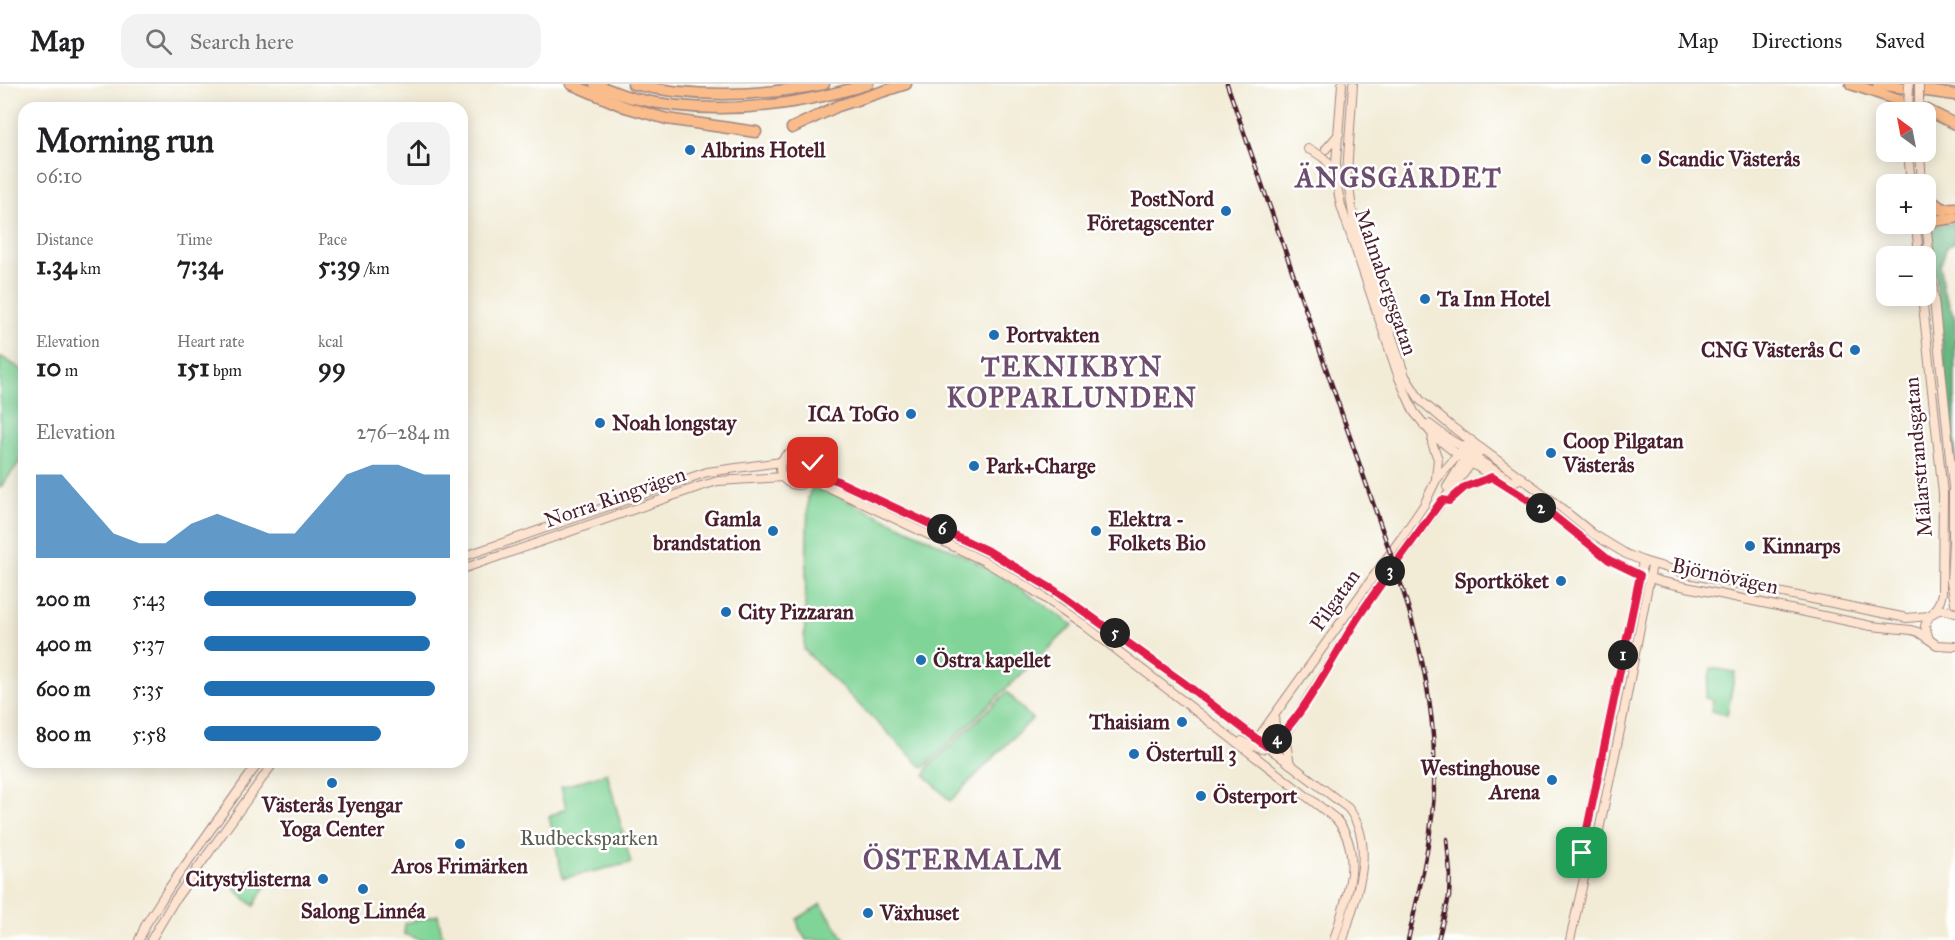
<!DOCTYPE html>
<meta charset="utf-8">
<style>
:root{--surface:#fff;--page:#f2f2f2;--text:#202124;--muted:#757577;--line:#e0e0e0;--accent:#1f6fb2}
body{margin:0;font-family:"IM FELL Great Primer",serif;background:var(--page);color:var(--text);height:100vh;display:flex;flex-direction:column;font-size:22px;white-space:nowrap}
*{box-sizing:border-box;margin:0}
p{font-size:20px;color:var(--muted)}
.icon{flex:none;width:33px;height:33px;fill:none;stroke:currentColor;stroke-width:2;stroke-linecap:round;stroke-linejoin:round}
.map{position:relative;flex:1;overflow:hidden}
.panel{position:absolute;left:18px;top:18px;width:450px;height:666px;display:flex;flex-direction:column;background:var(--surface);border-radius:18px;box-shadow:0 3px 15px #0003}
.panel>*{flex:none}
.needle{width:39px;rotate:328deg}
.controls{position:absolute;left:1876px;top:18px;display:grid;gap:12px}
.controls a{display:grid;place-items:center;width:60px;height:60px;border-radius:12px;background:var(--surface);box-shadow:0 3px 15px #0003;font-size:30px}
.pin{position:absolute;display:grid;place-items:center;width:51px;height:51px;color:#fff;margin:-26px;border-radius:12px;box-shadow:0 3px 9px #0006}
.km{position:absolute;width:30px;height:30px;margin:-15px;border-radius:50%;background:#222;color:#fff;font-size:16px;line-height:30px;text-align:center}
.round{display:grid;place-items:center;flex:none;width:63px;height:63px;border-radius:18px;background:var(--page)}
.overview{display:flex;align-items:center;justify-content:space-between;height:102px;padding:0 18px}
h1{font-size:33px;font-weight:700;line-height:45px}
.stats{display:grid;grid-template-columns:repeat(3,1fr);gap:9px;height:102px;padding:6px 18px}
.stats div{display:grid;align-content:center}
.stats b{font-size:26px;font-weight:700}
.stats small{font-size:16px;font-weight:400}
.stats p{font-size:16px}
.chart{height:168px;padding:12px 18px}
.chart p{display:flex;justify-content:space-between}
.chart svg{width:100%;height:108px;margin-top:6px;fill:var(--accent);opacity:.7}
ul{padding:0 18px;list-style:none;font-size:20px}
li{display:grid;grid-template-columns:96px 72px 1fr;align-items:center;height:45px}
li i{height:15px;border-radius:8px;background:var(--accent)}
header{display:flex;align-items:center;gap:36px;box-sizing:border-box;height:84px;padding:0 30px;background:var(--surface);border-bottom:2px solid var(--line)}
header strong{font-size:28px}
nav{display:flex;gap:33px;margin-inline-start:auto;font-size:21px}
.search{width:420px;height:54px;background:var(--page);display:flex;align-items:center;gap:15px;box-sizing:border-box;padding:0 21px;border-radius:18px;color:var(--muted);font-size:22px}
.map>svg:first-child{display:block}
.green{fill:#81d497;stroke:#667a61;stroke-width:1.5}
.forest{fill:#68b680;stroke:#596a56;stroke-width:1.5}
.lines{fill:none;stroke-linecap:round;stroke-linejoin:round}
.secondary-casing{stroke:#9e8681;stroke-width:10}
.motorway-casing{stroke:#9e8681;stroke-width:13}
.secondary{stroke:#fde4d1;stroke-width:8}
.motorway{stroke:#fabc8b;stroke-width:10}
.rail-casing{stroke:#4a1f2b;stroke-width:4.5}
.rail{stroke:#fff;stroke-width:2;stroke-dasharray:7;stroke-linecap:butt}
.secondary-bridge-casing{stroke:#9e8681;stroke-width:10;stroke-linecap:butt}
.secondary-bridge{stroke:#fde4d1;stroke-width:8}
.route-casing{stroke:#fff;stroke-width:12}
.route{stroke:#e11d48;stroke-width:8}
.poi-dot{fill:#1f6fb2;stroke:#fff;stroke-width:2}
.labels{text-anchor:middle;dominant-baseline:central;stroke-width:5;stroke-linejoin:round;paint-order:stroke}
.poi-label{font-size:21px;font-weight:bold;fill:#4a1f2b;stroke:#fff;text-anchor:start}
.street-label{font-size:21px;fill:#4a1f2b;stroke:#fff}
.park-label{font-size:21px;fill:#5d5e51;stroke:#fff}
.district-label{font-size:27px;font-weight:bold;letter-spacing:1.5px;fill:#6e4e6f;stroke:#fff}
</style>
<header>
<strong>Map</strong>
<div class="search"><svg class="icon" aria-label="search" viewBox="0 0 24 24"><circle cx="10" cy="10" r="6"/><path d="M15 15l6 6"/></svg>Search here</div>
<nav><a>Map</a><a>Directions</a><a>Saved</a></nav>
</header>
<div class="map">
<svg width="1955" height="856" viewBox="0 0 1955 856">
<rect width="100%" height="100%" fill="#fff"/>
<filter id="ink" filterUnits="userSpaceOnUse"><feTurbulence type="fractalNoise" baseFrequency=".0167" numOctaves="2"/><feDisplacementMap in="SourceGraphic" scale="12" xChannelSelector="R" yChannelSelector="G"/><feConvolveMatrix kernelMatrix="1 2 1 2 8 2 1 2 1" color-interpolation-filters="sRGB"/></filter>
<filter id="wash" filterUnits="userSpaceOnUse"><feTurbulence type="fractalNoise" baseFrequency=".008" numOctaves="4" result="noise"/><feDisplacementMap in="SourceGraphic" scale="24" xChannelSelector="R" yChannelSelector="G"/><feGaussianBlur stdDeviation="1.35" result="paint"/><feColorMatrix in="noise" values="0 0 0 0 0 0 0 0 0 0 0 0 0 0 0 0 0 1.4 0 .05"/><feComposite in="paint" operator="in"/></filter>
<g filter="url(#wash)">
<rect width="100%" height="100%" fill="#f2ecd7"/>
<!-- green -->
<g class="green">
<polygon points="0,272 24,287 24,372 0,404"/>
<polygon points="812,403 830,409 961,470 1005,494 1073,541 923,684 804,566 808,414"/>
<polygon points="1711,584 1735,588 1727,631 1711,627 1713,616 1705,614"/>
<polygon points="1007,608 1032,635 950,717 925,691 929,682"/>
<polygon points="607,689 631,779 563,794 549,733 566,724 561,703"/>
<polygon points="250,783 269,795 254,822 234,805"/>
<polygon points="821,820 845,856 806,856 799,844 797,835"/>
<polygon points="438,831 443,856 421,856 404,850 405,839"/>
</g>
<!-- forest -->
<polygon class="forest" points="1955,139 1955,158 1947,163 1940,182 1943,206 1955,234 1955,386 1931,149 1937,141"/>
</g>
<g filter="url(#ink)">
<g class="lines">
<!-- secondary casing -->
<g class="secondary-casing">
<g id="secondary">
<polyline points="1342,0 1335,92 1341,122 1399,294 1414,328 1433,351 1457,370 1554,432 1609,476 1640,491 1663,498 1871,542 1911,546 1918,548 1937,561 1955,562"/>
<polyline points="1353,0 1347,89 1354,139 1405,292 1420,316 1452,343 1550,415 1593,450 1626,470 1643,477 1688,490 1907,534 1929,532"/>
<path d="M1308,65C1322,71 1329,77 1335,90"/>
<polyline points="1326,65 1339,50"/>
<polyline points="1908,68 1911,100"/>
<polyline points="1920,68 1922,100"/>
<polyline points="1926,137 1953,403 1953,457 1951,498 1955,519"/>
<polyline points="1916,140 1919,172"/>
<polyline points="1922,212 1943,410 1942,509 1940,517 1932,530"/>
<path d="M1424,341L1429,340C1446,352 1460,367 1482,365"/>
<polyline points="1433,351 1432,359 1438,375 1436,394"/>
<circle cx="797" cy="384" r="17"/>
<polyline points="1471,371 1513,398 1522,394"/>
<path d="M813,379L831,394L990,468L1054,506L1184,599L1348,724C1378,763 1355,814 1343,856"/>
<path d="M807,397L826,402L984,477L1033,506L1083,540L1336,735C1366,771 1345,817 1334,856"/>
<polyline points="1447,403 1467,371"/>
<polyline points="1442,416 1449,417 1465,403 1492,393"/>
<polyline points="462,473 707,388 781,378"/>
<polyline points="462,485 701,402 718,397 783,393"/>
<path d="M1929,555L1925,542C1929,527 1941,522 1955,529"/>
<polyline points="1281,652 1286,660 1290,680"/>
<path d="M1242,657C1253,663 1264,667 1276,657C1291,645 1301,626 1311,609C1327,585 1342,560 1357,535C1396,476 1440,421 1482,365"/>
<polyline points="1255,658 1407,446 1424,421 1436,396 1471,356"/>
<polyline points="1262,665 1275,642 1274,633"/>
<polyline points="1588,777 1582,769 1643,477"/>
<polyline points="139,856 146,840 169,804 259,678"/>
<polyline points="151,856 174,817 274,678"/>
<polyline points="1570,856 1590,768 1598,751 1622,637 1652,481"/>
</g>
</g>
<!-- motorway casing -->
<g class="motorway-casing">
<g id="motorway">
<polyline points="571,0 625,23 667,35 756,48"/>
<path d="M595,0C608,5 620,11 633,14C711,33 793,23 868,0"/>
<path d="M633,0C696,15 761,12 824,0"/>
<polyline points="1851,0 1927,26 1955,40"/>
<polyline points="1878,0 1955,11"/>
<polyline points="792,44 838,22 906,0"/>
<polyline points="1926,113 1944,126"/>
<polyline points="1926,126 1955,124"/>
<polyline points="1926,138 1955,134"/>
</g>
</g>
<!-- secondary -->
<use href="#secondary" class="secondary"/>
<!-- motorway -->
<use href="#motorway" class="motorway"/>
<!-- rail casing -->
<g class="rail-casing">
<g id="rail">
<path d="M1227,0L1398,491C1426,575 1443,660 1430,748C1425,784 1416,820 1408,856"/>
<polyline points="1438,856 1449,813 1450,790 1447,755"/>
</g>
</g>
<!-- rail -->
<use href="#rail" class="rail"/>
<!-- secondary-bridge casing -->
<g class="secondary-bridge-casing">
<g id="secondary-bridge">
<polyline points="1908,28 1909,0"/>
<polyline points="1919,28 1919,0"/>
</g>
</g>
<!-- secondary-bridge -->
<use href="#secondary-bridge" class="secondary-bridge"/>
</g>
</g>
<g class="lines" filter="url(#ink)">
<!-- route casing -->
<g class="route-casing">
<path id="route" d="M813,379L831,394L990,468L1054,506L1184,599L1266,662C1296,649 1339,562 1359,532C1385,493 1414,455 1442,416L1449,417L1465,403L1492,393L1554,432L1609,476L1640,491L1582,769"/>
</g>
<!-- route -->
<use href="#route" class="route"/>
</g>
<!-- markers -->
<g class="poi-dot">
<circle cx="690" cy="66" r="6"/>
<circle cx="1646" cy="75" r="6"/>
<circle cx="1226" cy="127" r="6"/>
<circle cx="1425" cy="215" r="6"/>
<circle cx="994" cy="251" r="6"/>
<circle cx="1855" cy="266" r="6"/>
<circle cx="911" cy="330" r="6"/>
<circle cx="600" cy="339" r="6"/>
<circle cx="1551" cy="369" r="6"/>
<circle cx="974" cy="382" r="6"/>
<circle cx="773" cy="447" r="6"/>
<circle cx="1096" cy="447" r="6"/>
<circle cx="1750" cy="462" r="6"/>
<circle cx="1561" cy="497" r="6"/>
<circle cx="726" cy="528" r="6"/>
<circle cx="921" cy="576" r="6"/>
<circle cx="1182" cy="638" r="6"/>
<circle cx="1134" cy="670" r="6"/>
<circle cx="1552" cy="696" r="6"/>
<circle cx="332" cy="699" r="6"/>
<circle cx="1201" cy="712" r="6"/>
<circle cx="460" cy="760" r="6"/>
<circle cx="323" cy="795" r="6"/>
<circle cx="363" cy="805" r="6"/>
<circle cx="868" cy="829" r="6"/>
</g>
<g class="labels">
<!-- poi labels -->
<g class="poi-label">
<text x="702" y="66">Albrins Hotell</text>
<text x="1658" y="75">Scandic Västerås</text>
<text x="1214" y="115" text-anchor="end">PostNord<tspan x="1214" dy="24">Företagscenter</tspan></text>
<text x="1437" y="215">Ta Inn Hotel</text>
<text x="1006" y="251">Portvakten</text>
<text x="1843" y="266" text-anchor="end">CNG Västerås C</text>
<text x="899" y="330" text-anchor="end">ICA ToGo</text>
<text x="612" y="339">Noah longstay</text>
<text x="1563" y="357">Coop Pilgatan<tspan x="1563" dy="24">Västerås</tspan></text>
<text x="986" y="382">Park+Charge</text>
<text x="761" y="435" text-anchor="end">Gamla<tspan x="761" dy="24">brandstation</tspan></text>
<text x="1108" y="435">Elektra -<tspan x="1108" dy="24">Folkets Bio</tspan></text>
<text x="1762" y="462">Kinnarps</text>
<text x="1549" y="497" text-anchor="end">Sportköket</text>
<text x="738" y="528">City Pizzaran</text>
<text x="933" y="576">Östra kapellet</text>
<text x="1170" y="638" text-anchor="end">Thaisiam</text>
<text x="1146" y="670">Östertull 3</text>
<text x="1540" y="684" text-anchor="end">Westinghouse<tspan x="1540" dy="24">Arena</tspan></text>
<text x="1213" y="712">Österport</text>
<text x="332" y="721" text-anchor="middle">Västerås Iyengar<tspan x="332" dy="24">Yoga Center</tspan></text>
<text x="460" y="782" text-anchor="middle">Aros Frimärken</text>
<text x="311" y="795" text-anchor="end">Citystylisterna</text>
<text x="363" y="827" text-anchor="middle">Salong Linnéa</text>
<text x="880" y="829">Växhuset</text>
</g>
<!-- street labels -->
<g class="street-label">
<text transform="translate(1386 198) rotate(71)">Malmabergsgatan</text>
<text transform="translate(1918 373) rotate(-95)">Mälarstrandsgatan</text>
<text transform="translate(615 413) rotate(-19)">Norra Ringvägen</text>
<text transform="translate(1725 492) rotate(12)">Björnövägen</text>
<text transform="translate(1335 516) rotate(-55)">Pilgatan</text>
</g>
<!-- park labels -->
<g class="park-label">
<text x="589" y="754">Rudbecksparken</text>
</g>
<!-- district labels -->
<g class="district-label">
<text x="1399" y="93">ÄNGSGÄRDET</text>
<text x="1072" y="282">TEKNIKBYN<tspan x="1072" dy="31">KOPPARLUNDEN</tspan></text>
<text x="963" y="775">ÖSTERMALM</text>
</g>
</g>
</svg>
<div class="controls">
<a><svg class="needle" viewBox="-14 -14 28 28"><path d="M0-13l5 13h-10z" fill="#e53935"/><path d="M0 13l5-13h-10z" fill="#757577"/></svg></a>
<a>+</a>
<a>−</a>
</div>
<div class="pin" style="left:1582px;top:769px;background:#1e9e55"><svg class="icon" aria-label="arrive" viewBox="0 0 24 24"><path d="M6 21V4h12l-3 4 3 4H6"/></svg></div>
<div class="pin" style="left:813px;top:379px;background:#d93025"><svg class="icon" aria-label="check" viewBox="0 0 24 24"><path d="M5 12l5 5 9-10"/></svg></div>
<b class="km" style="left:1623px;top:571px">1</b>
<b class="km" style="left:1541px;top:424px">2</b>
<b class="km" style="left:1390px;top:487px">3</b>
<b class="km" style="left:1277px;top:655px">4</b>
<b class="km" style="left:1115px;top:549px">5</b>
<b class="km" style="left:942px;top:445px">6</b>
<section class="panel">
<div class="overview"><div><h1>Morning run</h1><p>06:10</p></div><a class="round"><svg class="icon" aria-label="share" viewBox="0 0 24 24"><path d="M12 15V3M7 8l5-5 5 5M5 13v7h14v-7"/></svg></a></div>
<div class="stats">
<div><p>Distance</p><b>1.34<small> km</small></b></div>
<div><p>Time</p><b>7:34</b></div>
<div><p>Pace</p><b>5:39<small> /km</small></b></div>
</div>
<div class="stats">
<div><p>Elevation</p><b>10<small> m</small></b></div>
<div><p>Heart rate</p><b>151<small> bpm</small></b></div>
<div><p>kcal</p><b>99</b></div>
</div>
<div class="chart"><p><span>Elevation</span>276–284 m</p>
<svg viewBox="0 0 160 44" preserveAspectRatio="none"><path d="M0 44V10L10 10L20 22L30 34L40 38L50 38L60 30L70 26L80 30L90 34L100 34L110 22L120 10L130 6L140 6L150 10L160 10V44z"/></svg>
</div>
<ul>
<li><b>200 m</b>5:43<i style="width:86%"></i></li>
<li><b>400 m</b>5:37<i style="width:92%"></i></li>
<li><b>600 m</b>5:35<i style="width:94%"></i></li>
<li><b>800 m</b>5:58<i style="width:72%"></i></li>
</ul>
</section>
</div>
